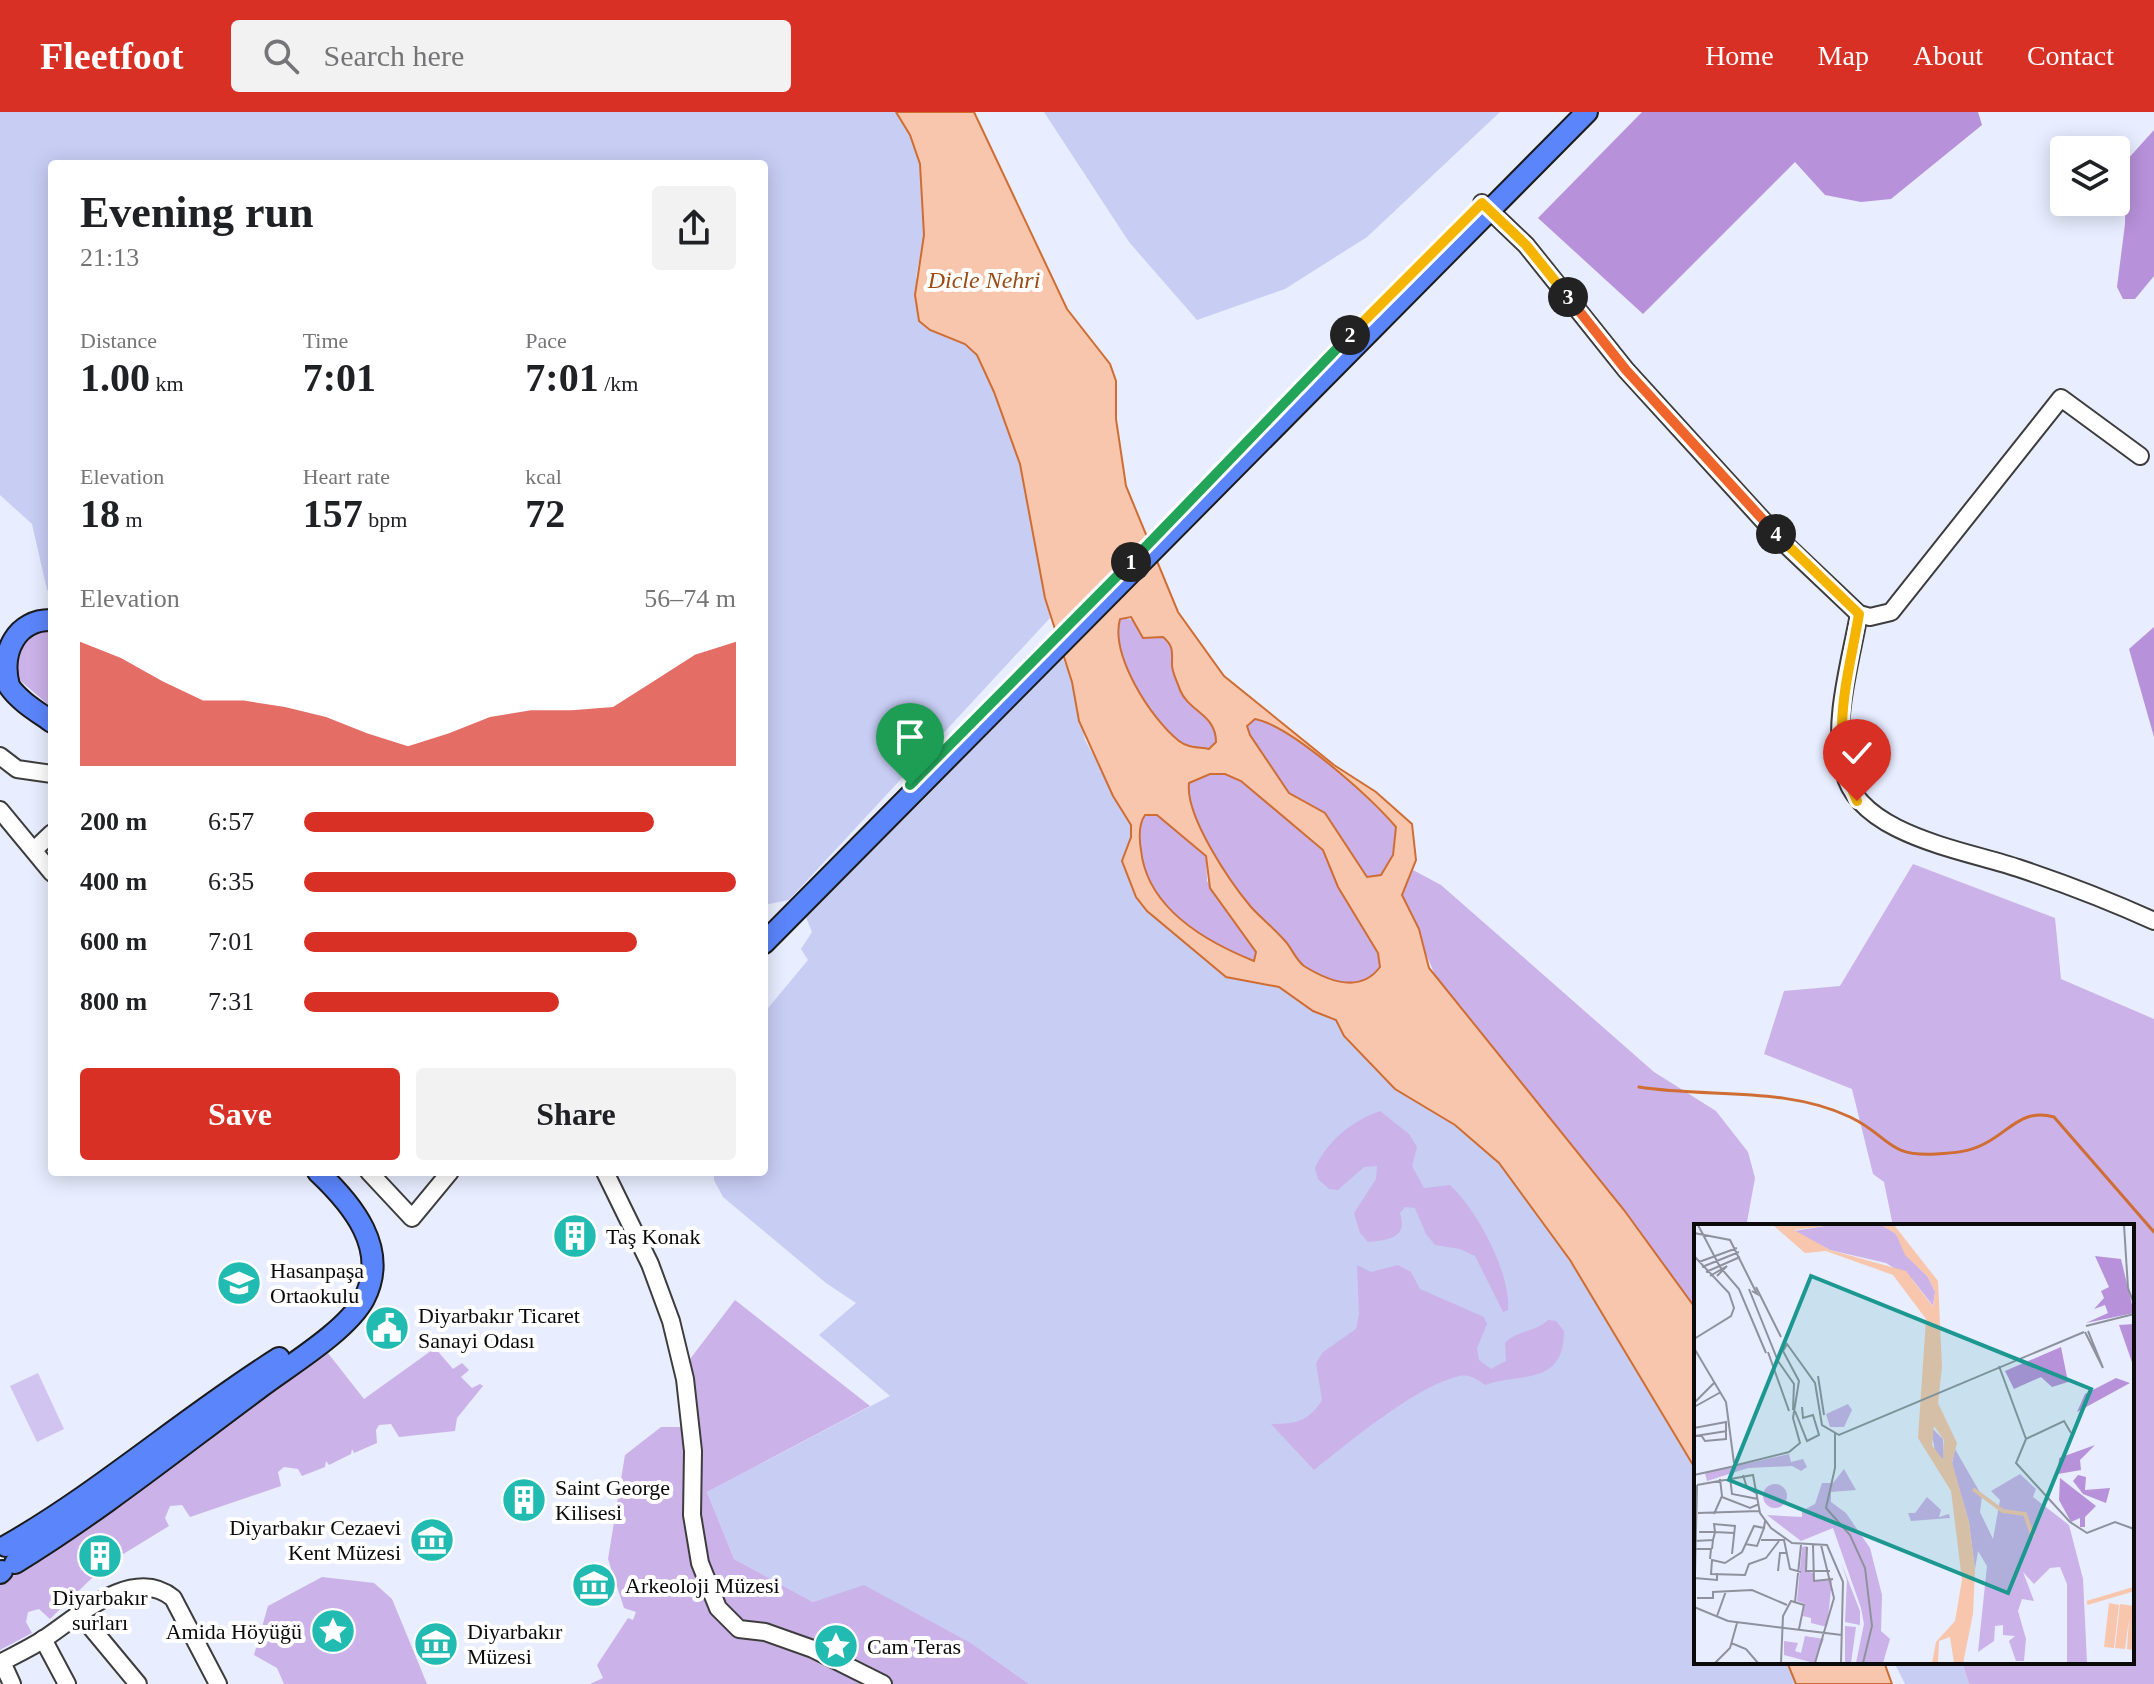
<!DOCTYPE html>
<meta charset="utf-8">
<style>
:root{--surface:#fff;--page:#f2f2f2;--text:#202124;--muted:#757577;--accent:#d93025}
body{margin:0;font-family:"Times New Roman",serif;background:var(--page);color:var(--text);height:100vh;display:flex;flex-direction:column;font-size:30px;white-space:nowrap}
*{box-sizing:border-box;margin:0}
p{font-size:26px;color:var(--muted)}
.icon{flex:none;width:44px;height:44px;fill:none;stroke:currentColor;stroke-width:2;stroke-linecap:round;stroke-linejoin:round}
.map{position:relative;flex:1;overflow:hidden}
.panel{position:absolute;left:48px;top:48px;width:720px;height:1016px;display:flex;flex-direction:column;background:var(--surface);border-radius:8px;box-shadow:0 4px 20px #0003}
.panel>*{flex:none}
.tools{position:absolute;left:2050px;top:24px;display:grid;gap:16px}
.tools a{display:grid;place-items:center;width:80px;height:80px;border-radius:8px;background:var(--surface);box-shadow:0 4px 20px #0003;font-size:40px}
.pin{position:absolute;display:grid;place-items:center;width:68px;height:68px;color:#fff;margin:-82px -34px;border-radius:50% 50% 50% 0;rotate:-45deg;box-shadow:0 0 8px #0007}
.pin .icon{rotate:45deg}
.km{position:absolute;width:40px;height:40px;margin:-20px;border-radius:50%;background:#222;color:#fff;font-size:22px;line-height:40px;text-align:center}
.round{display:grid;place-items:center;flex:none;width:84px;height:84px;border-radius:8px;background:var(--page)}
.headline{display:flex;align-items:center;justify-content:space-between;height:136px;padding:0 32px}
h1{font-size:44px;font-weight:800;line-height:60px}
.stats{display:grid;grid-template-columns:repeat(3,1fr);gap:12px;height:136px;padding:8px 32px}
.stats div{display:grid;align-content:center}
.stats b{font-size:40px;font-weight:800}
.stats small{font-size:22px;font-weight:400}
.stats p{font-size:22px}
.chart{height:224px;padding:16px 32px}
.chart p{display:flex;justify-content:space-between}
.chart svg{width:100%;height:144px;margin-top:8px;fill:var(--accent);opacity:.7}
.action{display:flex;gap:16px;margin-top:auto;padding:16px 32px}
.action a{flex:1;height:92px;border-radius:8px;background:var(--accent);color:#fff;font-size:32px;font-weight:800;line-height:92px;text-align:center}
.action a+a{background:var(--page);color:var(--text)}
ul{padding:0 32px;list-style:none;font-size:26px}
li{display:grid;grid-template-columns:128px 96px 1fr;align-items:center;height:60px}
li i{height:20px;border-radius:10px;background:var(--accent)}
header{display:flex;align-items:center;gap:48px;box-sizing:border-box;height:112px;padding:0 40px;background:var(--accent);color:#fff}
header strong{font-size:38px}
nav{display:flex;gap:44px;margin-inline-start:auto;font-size:28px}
.search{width:560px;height:72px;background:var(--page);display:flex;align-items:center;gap:20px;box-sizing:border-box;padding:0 28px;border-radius:8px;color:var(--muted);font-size:30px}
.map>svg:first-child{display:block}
.farmland{fill:#c8cdf4}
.green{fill:#cbb2e9}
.forest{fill:#b791da}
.pitch{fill:#d2c4f0}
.water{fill:#f7c6ac;stroke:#cf6d32;stroke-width:2;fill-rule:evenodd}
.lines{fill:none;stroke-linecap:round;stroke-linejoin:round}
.stream{stroke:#cf6d32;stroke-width:3}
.minor-casing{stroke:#3d3d3d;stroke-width:20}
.major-casing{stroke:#1b1b1b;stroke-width:24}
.minor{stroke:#fff;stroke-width:16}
.major{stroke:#5b85fb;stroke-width:20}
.split-1-casing{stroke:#fff;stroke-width:16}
.split-2-casing{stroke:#fff;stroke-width:16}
.split-3-casing{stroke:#fff;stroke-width:16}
.split-4-casing{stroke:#fff;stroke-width:16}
.split-5-casing{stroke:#fff;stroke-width:16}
.split-1{stroke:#22a559;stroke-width:10}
.split-2{stroke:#22a559;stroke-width:10}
.split-3{stroke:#f5b400;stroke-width:10}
.split-4{stroke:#f0652b;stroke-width:10}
.split-5{stroke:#f5b400;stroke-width:10}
.labels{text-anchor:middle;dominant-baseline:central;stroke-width:8;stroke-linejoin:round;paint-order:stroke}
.poi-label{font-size:22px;fill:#0a0a0a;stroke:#fff;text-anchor:start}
.water-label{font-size:24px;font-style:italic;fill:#9c4c13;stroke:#fff}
.inset-river{fill:none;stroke:#f7c6ac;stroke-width:4}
.inset-road{fill:none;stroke:#8f929d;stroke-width:2}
.view{fill:#1c9890;fill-opacity:0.15;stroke:#1c9890;stroke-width:4}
.inset-edge{fill:none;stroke:#0a0a0a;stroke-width:4}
</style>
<header>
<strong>Fleetfoot</strong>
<div class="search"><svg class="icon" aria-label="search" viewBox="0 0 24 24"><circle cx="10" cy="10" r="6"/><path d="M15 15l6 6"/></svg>Search here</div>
<nav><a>Home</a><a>Map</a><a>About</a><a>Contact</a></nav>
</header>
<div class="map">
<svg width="2154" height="1572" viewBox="0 0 2154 1572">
<rect width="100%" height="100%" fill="#e8edff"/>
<!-- farmland -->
<g class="farmland">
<polygon points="0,0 896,0 910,23 920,52 924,123 916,165 940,222 965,232 977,243 994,279 1020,352 1050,506 789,788 764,793 764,52 52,52 52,481 47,478 32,412 0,383"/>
<polygon points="1044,0 1500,0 1367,125 1285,177 1197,208 1129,130"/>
<polygon points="1059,537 1072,570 1085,628 1131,713 1131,725 1122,749 1226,865 1279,875 1313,899 1336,908 1344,924 1395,977 1455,1013 1499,1051 1570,1148 1696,1358 1696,1550 1787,1550 1796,1572 1029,1572 971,1531 864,1474 813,1490 734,1447 707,1380 890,1284 819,1223 856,1191 826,1171 723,1085 714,1068 714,1060 764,1060 764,901 808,848 801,837 812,820 805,803"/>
<polygon points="1894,1550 1962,1550 1969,1572 1905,1572"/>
</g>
<!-- green -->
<g class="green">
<path d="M1122,505L1135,509L1145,526L1163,525C1174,535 1172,541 1172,554C1172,560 1178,572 1181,578C1189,600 1216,602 1216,631L1209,637C1198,636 1188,636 1179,629C1157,613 1100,530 1122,505Z"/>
<polygon points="52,517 52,596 15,564 14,531 26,521"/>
<path d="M1255,607C1292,614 1370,686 1396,716L1393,743L1381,763L1367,765L1326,701L1289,681L1250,623L1247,614Z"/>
<path d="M1210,662H1225L1241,669L1323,738L1338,775L1378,841L1380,855C1360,882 1328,869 1304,854C1296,848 1292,837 1286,830C1275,817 1262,807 1251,795C1229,769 1185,705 1189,671Z"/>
<path d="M1145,703H1157L1206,744L1207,769L1256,840L1253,849C1204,829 1147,796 1141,738C1139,726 1138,713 1145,703Z"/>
<polygon points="1913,752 2055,806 2061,867 2154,907 2154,1572 1969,1572 1962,1550 2132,1550 2132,1114 1893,1114 1884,1070 1873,1062 1852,977 1764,942 1784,879 1840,874"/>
<polygon points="1413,758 1441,773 1654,960 1716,999 1748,1040 1755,1066 1747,1110 1750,1114 1696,1114 1696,1197 1624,1098 1437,868 1401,782"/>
<path d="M1380,999L1409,1022L1417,1035L1412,1054L1424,1076L1450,1073C1477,1098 1511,1161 1508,1198L1503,1200L1475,1144L1460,1137L1435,1133L1426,1122L1415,1096L1405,1095L1400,1101C1408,1126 1389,1128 1368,1130L1360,1121L1354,1101L1376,1067L1377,1054L1364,1055L1338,1078L1329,1077L1318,1067L1315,1056C1328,1028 1352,1009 1380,999Z"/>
<path d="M1357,1153L1371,1160L1398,1153L1411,1160L1420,1177L1484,1205L1487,1212L1477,1236L1479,1248L1491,1257L1506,1249L1505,1231C1517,1218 1536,1220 1548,1208L1556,1209L1564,1219C1564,1276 1517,1260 1485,1273C1475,1266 1468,1261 1456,1265C1415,1275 1348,1331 1314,1358L1271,1312C1296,1312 1308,1310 1322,1288L1316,1251L1323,1240L1356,1217L1359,1202Z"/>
<polygon points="735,1188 870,1294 707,1380 734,1447 813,1490 864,1473 971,1531 1029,1572 590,1572 603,1566 597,1553 628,1506 633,1508 636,1500 624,1496 608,1447 625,1343 661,1315 700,1315 687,1251"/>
<polygon points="324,1236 364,1287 435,1236 453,1257 462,1251 469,1258 461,1265 472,1276 480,1272 483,1274 457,1306 455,1319 399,1325 391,1312 379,1313 376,1318 377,1331 354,1341 352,1337 351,1342 329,1353 326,1349 325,1355 302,1364 298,1357 284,1355 278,1360 281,1374 190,1405 182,1393 170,1394 165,1406 169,1414 115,1447 100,1436 89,1441 89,1453 96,1462 50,1507 39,1497 28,1500 26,1510 32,1521 0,1538 0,1472 76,1423"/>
<polygon points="322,1465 374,1471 392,1487 427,1572 284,1572 277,1556 254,1543 268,1494"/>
</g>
<!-- forest -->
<g class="forest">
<polygon points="1642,0 1978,0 1982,13 1891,87 1861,90 1825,83 1795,50 1643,202 1538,106"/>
<polygon points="2154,18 2154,164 2135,187 2123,187 2117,175 2125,112 2126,49"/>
<polygon points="2154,515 2154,625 2129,537"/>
</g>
<!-- pitch -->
<polygon class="pitch" points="38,1261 64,1317 37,1330 10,1274"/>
<!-- water -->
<g class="water">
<path d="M896,0H974L1067,197L1110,252L1116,269V307L1126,374L1178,500L1224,564L1334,653L1376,680L1412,712L1416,748L1402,783L1419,817L1429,856L1624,1098L1696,1197V1358L1570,1148L1499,1051L1455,1013L1395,977L1344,924L1336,908L1313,899L1279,875L1226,865L1147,799L1136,785L1122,749L1131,725V713L1113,684L1079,609L1072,570L1045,486L1020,352L994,280L977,243L965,232L930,218L919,209L915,183L924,123L920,52L910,23ZM1131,505L1143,526L1163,525C1174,534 1172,541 1172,553C1172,561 1178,571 1180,578C1189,600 1216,602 1216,630L1209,637C1198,635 1188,636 1179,629C1151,607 1110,543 1120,507ZM1255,607C1292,614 1371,686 1396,715L1393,743L1381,763L1367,765L1325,701L1289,681L1250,623L1247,614ZM1210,662H1225L1241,669L1323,738L1338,775L1378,841L1380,855C1360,882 1328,869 1304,854C1296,848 1292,837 1286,830C1275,817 1262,807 1251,795C1230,770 1185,704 1189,671ZM1145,703H1157L1206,744L1210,776L1256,840L1254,849C1204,829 1147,796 1141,738C1139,726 1138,713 1145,703Z"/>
<polygon points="1787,1550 1884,1550 1892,1572 1796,1572"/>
</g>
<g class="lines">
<!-- stream -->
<path class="stream" d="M1639,975C1708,986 1785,974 1850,1005C1890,1024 1886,1045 1936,1042C1953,1041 1969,1040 1984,1032C2010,1019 2022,996 2054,1005L2154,1120"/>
<!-- minor casing -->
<g class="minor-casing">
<g id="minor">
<polyline points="1482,91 1526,133 1626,258 1781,428 1859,502 1870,505 1891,500 2061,286 2140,344"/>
<path d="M1859,502C1850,552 1832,610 1844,659C1858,723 1965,738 2018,756C2063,771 2110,789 2154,809"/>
<polyline points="0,644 17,657 52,662"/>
<polyline points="0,698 52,761"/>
<polyline points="34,738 52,721"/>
<polyline points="369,1060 412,1106 450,1060"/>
<polyline points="605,1060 650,1152 671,1209 685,1267 693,1339 692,1403 700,1451 718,1496 739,1517 765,1520 813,1537 883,1572"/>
<polyline points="79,1501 138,1572"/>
<polyline points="43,1527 67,1572"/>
<polyline points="2,1550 12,1572"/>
<path d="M0,1551C15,1543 30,1536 44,1527C77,1505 133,1453 173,1486L218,1572"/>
</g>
</g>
<!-- major casing -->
<g class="major-casing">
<g id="major">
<path d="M52,508C17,507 0,539 9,574C19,589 38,600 52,610"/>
<polyline points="764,831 1587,0"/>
<path d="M6,1434C102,1379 185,1305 279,1246"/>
<path d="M15,1451C100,1399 178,1336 258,1277C288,1254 346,1220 364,1187C390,1137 352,1092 318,1060"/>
<polyline points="0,1461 2,1459"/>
</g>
</g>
<!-- minor -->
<use href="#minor" class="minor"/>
<!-- major -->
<use href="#major" class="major"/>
</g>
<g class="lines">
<!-- split-1 casing -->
<g class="split-1-casing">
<polyline id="split-1" points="910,673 1131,450"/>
</g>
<!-- split-2 casing -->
<g class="split-2-casing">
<polyline id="split-2" points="1131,450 1350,223"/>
</g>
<!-- split-3 casing -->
<g class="split-3-casing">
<polyline id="split-3" points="1350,223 1482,91 1526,133 1568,185"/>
</g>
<!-- split-4 casing -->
<g class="split-4-casing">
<polyline id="split-4" points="1568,185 1626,258 1776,422"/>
</g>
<!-- split-5 casing -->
<g class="split-5-casing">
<path id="split-5" d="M1776,422L1859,502C1848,567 1828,627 1857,689"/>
</g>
<!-- split-1 -->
<use href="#split-1" class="split-1"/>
<!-- split-2 -->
<use href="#split-2" class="split-2"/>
<!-- split-3 -->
<use href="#split-3" class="split-3"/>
<!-- split-4 -->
<use href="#split-4" class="split-4"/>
<!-- split-5 -->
<use href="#split-5" class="split-5"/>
</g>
<!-- icons -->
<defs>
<g id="building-disc" transform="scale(2.3)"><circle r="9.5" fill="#21bbb1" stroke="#fff"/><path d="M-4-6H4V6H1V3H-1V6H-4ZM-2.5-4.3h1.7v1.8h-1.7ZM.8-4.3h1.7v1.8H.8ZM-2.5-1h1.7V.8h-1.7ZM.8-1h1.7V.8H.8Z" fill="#fff"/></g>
<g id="school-disc" transform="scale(2.3)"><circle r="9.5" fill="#21bbb1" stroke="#fff"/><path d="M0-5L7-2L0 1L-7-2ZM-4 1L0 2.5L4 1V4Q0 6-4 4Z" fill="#fff"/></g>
<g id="civic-disc" transform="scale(2.3)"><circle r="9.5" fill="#21bbb1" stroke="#fff"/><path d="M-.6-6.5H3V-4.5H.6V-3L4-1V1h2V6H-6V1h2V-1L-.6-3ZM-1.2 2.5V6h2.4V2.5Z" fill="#fff"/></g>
<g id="museum-disc" transform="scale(2.3)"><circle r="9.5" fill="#21bbb1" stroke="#fff"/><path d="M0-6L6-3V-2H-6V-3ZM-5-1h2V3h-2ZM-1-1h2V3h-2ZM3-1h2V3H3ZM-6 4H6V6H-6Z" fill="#fff"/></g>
<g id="sight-disc" transform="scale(2.3)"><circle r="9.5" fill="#21bbb1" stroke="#fff"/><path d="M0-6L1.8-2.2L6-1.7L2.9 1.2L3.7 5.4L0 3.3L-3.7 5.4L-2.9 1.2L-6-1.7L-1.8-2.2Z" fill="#fff"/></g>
</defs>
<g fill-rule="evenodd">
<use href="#building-disc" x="575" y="1124"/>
<use href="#school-disc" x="239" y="1171"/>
<use href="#civic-disc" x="387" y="1216"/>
<use href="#building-disc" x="524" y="1388"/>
<use href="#museum-disc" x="432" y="1428"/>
<use href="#building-disc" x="100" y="1444"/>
<use href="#museum-disc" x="594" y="1473"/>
<use href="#sight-disc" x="333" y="1519"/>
<use href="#museum-disc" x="436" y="1532"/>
<use href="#sight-disc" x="836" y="1534"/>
</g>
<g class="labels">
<!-- poi labels -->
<g class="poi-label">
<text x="606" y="1124">Taş Konak</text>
<text x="270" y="1158">Hasanpaşa<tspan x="270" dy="25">Ortaokulu</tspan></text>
<text x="418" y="1203">Diyarbakır Ticaret<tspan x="418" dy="25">Sanayi Odası</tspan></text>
<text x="555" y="1375">Saint George<tspan x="555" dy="25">Kilisesi</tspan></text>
<text x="401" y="1415" text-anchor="end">Diyarbakır Cezaevi<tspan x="401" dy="25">Kent Müzesi</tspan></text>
<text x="625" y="1473">Arkeoloji Müzesi</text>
<text x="100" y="1485" text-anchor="middle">Diyarbakır<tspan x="100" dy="25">surları</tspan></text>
<text x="302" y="1519" text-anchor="end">Amida Höyüğü</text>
<text x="467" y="1519">Diyarbakır<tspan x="467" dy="25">Müzesi</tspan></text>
<text x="867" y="1534">Cam Teras</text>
</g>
<!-- water labels -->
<g class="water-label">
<text x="984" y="168">Dicle Nehri</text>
</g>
</g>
<!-- overview -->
<g transform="translate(1694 1112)">
<rect width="440" height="440" fill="#e8edff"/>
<path d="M137,1H188L202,10L214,33L234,53L241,68L239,82L219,56L192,39L136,26L100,7ZM154,180L158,186L150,203H136L132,190ZM236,202L249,215L250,236L242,231ZM261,225L288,272L286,288L299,315L306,276L297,267L326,250L342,265L339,273L375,301L389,355L393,439H373V360L366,343L356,344L340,360L329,348L340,377L328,375L324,387L332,415L330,437H322L315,417L321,412L309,411V401L301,402L300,417L284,428L293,342L284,327L281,345L275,298L258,240ZM95,230L97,238L109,235L113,243L107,247L98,242L54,244L13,257L11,249ZM150,245L162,266L137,268V278L152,289L176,324L188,371L187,407L196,415L189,439H162L170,400L167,384L139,304L107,317L73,291L108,293V287L121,280L128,259H139ZM69 272a12 12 0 1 1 24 0a12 12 0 1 1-24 0ZM233,273L247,286L245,293L255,290L256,294L217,297L214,289H221ZM113,322L112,347L119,349V357L138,356L133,403L117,399V394L109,392L111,380L103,377L108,323ZM147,338L166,387V401L151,398L153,356ZM151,402L162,403L157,439H151ZM111,412L130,415L120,439L90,431V417L104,419L101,427L107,429Z" fill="#cbb2e9"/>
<path d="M401,32L427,35L440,89L392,99L414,89L411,81L400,85L410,74L407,67L415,63ZM440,100V144L425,101ZM367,123L374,158L358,163L347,153L320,165L311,147ZM422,154L436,159L383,188L391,170ZM401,221L386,236L387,246L364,250L365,234ZM384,251L392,253L391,266L416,264L412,279L389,270L379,257ZM366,254L402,282L391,293V303H386V294L377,298L365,276Z" fill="#b791da"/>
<path d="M79,1H137L100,6L136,26L212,47L239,83L241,68L234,53L211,31L202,10L188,1H200L244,57L248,143L244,179L263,219L258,238L275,298L281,345L279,390L269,439H260L256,413L245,417L244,439H238L242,418L261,397L268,356L257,267L224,214L232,95L199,51L132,27L111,29ZM240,202L250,216L249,236L238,221ZM415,379L425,381L420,424L410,423ZM426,380L440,382V426L433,425L435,395L431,425L421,424Z" fill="#f7c6ac" fill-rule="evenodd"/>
<path class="inset-river" d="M279,265L309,287L331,290L339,313M393,379L440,365"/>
<path class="inset-road" d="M4,1L26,43L45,65L72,129M430,1L434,64L440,80M0,9L36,16L63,70L58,67M0,32L35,69L40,84L37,92L0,115M5,38L43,24M8,43L45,28M12,48L46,33M16,52L33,42L23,52M62,63L87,113M55,65L84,137L100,160L99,186M392,102L440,90M391,108L409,144L394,107M0,124L32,178L40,239M74,128L95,187M305,142L332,215L370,197L377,209M124,152L130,191M0,179L21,158M0,183L27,168M101,187L113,217L125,211L119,191L109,194L108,183M0,204L32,198V215L11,217L7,211M141,209V244L132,284L156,311L171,344L178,402L169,439M1,212L33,207M332,215L322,239L376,298L393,309L421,298L440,305M43,241L95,228L106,219L99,194L105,157L89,127L93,120L121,159L128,201L145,211L390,108M0,251L41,242M49,251L53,264L64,270M36,253L38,270L64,275M3,261L59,251L66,289L77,304L98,319L133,321L149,358L147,439M28,273L56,284L65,280M4,289L65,287M20,290L28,272L26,255M71,297L70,304L60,302L48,328L31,339L18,336L17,350L51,351L55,340L72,334L85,317M5,308H21L20,300L41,302L38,330M19,316L21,308L40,309M67,316H90L96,345L107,348M0,317L19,316L18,325M51,320L63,322L70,304M119,321L120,357L139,355M113,323L112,347H136M0,325H17L16,335M84,347L86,329H93M0,354L23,356V349M3,374H19V368L58,366L93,381M101,378L107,321M0,383L34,397L148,411M23,392L32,367M0,397L3,261M37,419L52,425L64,439M21,439L36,424L43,399M87,439L89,392L97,377L110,381L105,405M121,439L140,374L127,321"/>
<path class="view" d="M117,52L397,165L314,369L35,256Z"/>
<rect width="440" height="440" class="inset-edge"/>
</g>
</svg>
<div class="tools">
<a><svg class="icon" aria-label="layers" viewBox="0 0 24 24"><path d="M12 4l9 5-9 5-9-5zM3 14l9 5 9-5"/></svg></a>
</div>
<div class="pin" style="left:910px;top:673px;background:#1e9e55"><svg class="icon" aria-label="arrive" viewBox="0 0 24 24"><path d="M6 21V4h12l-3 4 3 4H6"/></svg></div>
<div class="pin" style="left:1857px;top:689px;background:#d93025"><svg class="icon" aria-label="check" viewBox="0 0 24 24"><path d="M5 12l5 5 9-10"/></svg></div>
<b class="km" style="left:1131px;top:450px">1</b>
<b class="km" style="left:1350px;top:223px">2</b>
<b class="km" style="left:1568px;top:185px">3</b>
<b class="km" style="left:1776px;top:422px">4</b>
<section class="panel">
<div class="headline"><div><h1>Evening run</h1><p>21:13</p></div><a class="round"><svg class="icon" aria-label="share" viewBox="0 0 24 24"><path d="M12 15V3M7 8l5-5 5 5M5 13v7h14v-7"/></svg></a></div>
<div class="stats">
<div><p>Distance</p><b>1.00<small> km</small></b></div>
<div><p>Time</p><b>7:01</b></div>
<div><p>Pace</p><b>7:01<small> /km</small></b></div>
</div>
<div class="stats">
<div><p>Elevation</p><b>18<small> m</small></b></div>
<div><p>Heart rate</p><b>157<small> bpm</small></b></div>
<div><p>kcal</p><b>72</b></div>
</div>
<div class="chart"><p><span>Elevation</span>56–74 m</p>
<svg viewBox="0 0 160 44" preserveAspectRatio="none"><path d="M0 44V6L10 11L20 18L30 24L40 24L50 26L60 29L70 34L80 38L90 34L100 29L110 27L120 27L130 26L140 18L150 10L160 6V44z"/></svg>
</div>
<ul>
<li><b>200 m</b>6:57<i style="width:81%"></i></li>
<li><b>400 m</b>6:35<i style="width:100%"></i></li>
<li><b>600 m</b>7:01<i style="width:77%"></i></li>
<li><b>800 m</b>7:31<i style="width:59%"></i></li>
</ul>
<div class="action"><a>Save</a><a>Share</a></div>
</section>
</div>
